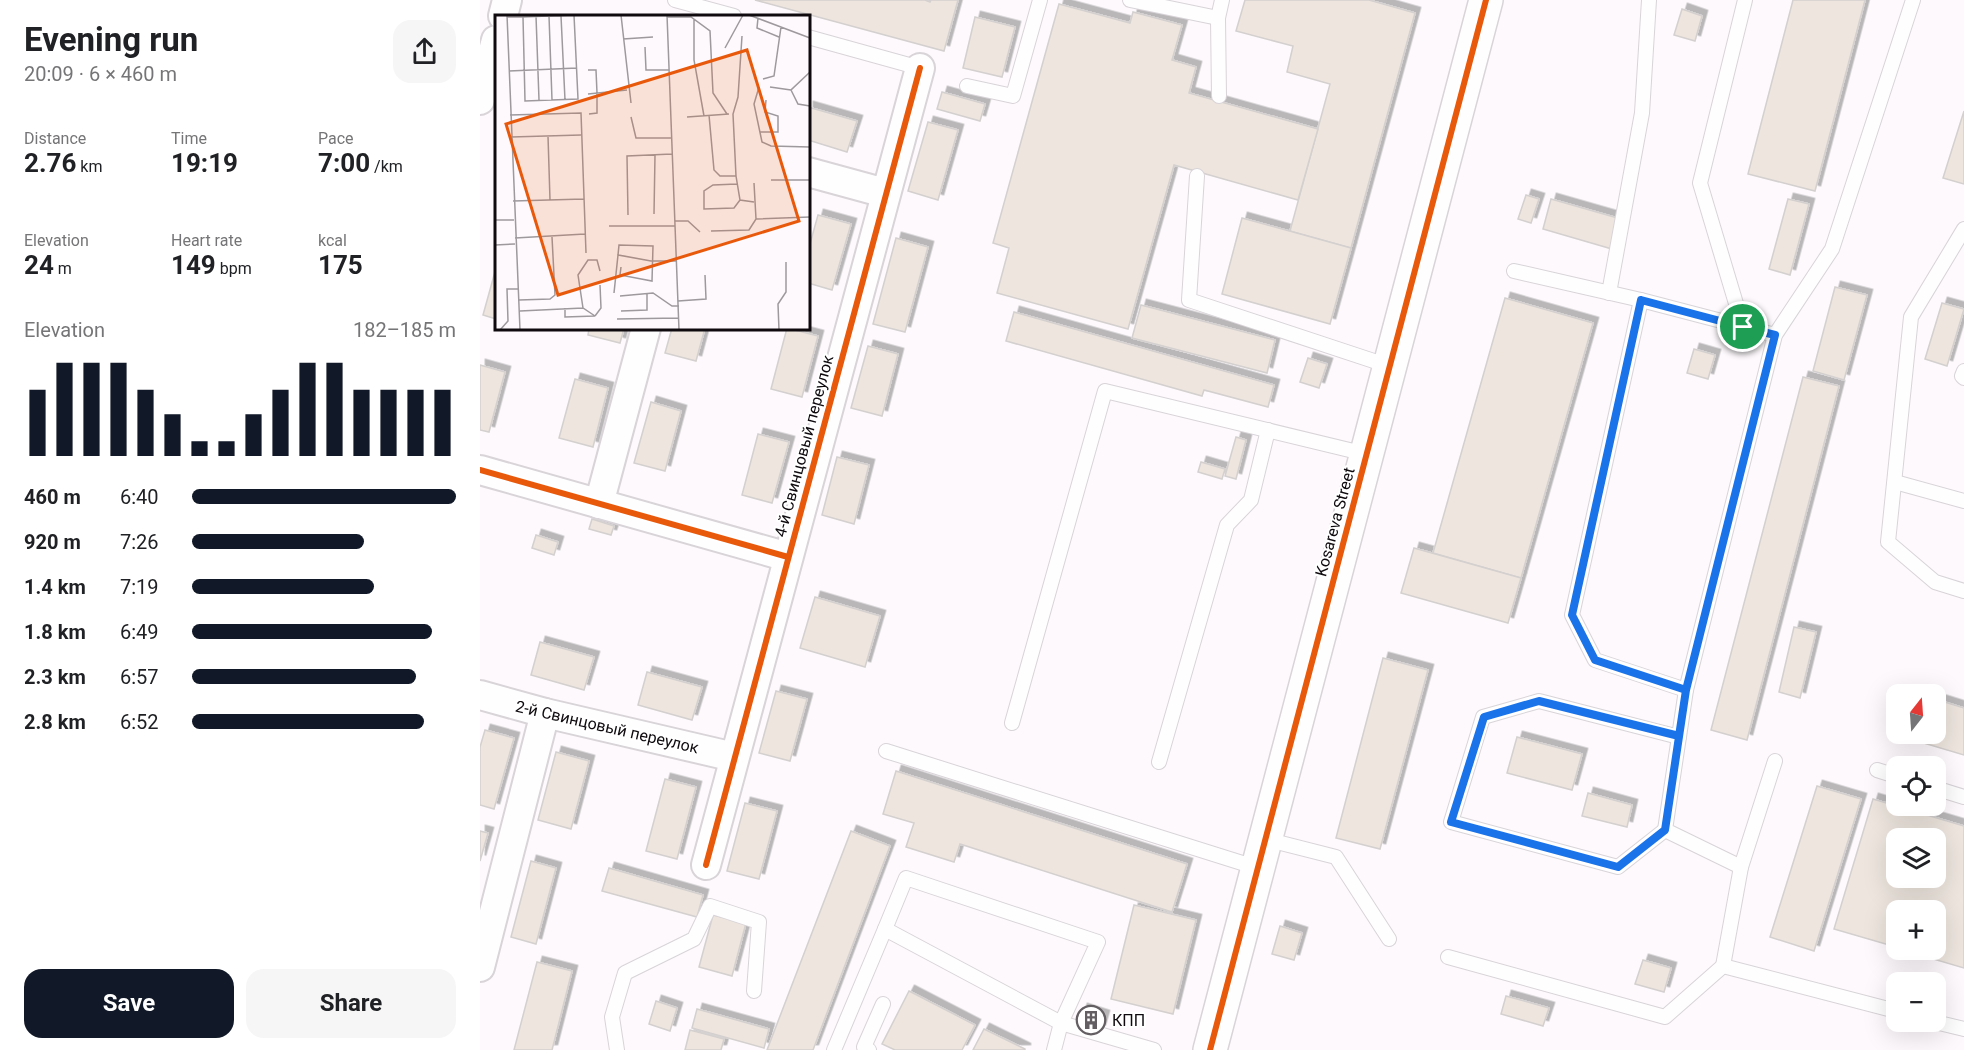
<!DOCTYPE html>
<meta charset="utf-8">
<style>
:root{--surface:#fff;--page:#f6f6f6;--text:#202124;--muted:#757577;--accent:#111827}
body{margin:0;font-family:Roboto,sans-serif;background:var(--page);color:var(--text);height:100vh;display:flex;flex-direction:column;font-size:22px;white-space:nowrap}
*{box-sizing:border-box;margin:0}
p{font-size:20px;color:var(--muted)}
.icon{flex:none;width:33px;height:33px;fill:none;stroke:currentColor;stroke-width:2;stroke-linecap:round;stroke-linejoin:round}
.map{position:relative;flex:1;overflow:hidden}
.side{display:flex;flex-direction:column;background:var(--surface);width:480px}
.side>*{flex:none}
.needle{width:39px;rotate:17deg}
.buttons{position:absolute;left:1406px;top:684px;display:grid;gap:12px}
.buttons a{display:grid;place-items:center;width:60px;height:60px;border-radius:12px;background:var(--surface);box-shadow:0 6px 24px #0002;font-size:30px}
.pin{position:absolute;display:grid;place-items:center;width:51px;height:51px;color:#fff;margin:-26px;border:3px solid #fff;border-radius:50%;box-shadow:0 2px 6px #0007}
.round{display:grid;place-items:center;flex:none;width:63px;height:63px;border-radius:18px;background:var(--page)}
.head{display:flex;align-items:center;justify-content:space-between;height:102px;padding:0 24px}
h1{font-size:33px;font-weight:700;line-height:45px}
.metrics{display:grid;grid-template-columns:repeat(3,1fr);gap:9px;height:102px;padding:6px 24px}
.metrics div{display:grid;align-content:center}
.metrics b{font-size:26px;font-weight:700}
.metrics small{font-size:16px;font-weight:400}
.metrics p{font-size:16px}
.chart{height:168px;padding:12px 24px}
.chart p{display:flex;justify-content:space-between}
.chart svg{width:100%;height:108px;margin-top:6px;stroke:var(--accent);stroke-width:6}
.primary-button{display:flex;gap:12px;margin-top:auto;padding:12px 24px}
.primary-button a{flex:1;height:69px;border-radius:18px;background:var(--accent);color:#fff;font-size:24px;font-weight:700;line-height:69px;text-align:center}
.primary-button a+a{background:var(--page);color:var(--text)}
ul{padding:0 24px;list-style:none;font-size:20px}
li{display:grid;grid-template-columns:96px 72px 1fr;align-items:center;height:45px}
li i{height:15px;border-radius:8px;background:var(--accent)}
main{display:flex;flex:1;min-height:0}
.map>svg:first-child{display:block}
.building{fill:#ede5de;stroke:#d4d0cf;stroke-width:1.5;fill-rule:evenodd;filter:url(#shadow)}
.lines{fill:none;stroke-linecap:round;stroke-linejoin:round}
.lane-casing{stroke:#d8d4d8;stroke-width:16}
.street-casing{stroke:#d8d4d8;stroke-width:32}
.secondary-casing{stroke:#d8d4d8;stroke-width:36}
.lane{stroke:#fffeff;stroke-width:14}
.street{stroke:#fffeff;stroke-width:28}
.secondary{stroke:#fffeff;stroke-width:33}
.cycleway-casing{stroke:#fff;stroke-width:10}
.cycleway{stroke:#e8590c;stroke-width:6}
.route-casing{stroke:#fff;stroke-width:12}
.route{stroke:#1a73e8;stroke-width:8}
.labels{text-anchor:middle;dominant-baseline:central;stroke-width:4.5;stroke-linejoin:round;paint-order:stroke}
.street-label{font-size:16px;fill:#0e0a0e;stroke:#fff}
.poi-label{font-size:16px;fill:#0e0a0e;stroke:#fff;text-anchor:start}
.inset-road{fill:none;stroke:#9d999d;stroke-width:1.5}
.view{fill:#e8590c;fill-opacity:0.15;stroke:#e8590c;stroke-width:3}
.inset-edge{fill:none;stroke:#0e0a0e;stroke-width:3}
</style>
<main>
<section class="side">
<div class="head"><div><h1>Evening run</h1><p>20:09 · 6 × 460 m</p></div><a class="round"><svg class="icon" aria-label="share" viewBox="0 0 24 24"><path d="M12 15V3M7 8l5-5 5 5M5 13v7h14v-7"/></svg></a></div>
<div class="metrics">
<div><p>Distance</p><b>2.76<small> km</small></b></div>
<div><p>Time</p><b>19:19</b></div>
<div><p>Pace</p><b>7:00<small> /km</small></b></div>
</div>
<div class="metrics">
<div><p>Elevation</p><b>24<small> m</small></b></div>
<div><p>Heart rate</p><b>149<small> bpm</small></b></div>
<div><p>kcal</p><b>175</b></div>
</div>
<div class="chart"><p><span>Elevation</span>182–185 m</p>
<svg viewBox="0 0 160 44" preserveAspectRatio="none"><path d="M5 44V17M15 44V6M25 44V6M35 44V6M45 44V17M55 44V27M65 44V38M75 44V38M85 44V27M95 44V17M105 44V6M115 44V6M125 44V17M135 44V17M145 44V17M155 44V17"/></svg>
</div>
<ul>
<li><b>460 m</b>6:40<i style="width:100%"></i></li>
<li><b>920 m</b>7:26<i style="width:65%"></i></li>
<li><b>1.4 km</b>7:19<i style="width:69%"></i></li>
<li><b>1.8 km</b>6:49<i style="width:91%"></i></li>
<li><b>2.3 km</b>6:57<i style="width:85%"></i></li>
<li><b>2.8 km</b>6:52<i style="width:88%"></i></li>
</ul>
<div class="primary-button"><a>Save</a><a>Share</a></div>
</section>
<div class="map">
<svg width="1484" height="1050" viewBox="0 0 1484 1050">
<defs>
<filter id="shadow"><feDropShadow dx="5.5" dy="-5.5" stdDeviation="0" flood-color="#0004"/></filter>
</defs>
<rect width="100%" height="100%" fill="#fdf9fc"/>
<!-- building -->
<g class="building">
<polygon points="275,0 445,0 450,2 451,0 478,0 464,51"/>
<polygon points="765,0 889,0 935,13 871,248 810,231 850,84 807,72 813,46 756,31"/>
<polygon points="1313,0 1385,0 1335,191 1268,174"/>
<polygon points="579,4 650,23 653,12 702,25 692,60 716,67 709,93 838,129 818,200 694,165 648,329 517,293 529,248 513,243"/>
<polygon points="1202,9 1222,16 1215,41 1194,35"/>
<polygon points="495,17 535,27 522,77 483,68"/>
<polygon points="462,92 505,104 500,121 457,109"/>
<polygon points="328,107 377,121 367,152 328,140"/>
<polygon points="1484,111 1484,184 1463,178"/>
<polygon points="448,122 478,130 458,200 428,191"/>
<polygon points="1046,195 1059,199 1051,223 1038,219"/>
<polygon points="1071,199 1141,219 1132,249 1063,229"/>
<polygon points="1308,199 1329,204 1310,275 1289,269"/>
<polygon points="338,215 371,224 352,290 328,283 328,251"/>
<polygon points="762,218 871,248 850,324 742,294"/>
<polygon points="416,238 448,247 425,332 393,324"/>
<polygon points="16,268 16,319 3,315"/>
<polygon points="1355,287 1387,295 1364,380 1333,371"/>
<polygon points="1025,298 1113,323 1041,578 953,553"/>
<polygon points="1462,303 1484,309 1467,366 1445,359"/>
<polygon points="661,305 795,340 787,373 652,338"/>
<polygon points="534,312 794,385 788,407 724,390 722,396 526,341"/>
<polygon points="109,328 144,328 140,343 108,335"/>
<polygon points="192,328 225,328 216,361 185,353"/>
<polygon points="307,328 338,336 322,397 291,389"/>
<polygon points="388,346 418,354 402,416 371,408"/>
<polygon points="1214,349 1235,355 1228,379 1207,373"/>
<polygon points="828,358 847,364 839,388 820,382"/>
<polygon points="0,365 25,372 9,432 0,430"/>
<polygon points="1323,377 1359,386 1267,740 1231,730"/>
<polygon points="95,379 128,388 113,447 79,438"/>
<polygon points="171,402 201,411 185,471 154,463"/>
<polygon points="278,434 309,442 292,503 262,495"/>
<polygon points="756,437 766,440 756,479 745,476"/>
<polygon points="357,457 389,465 374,524 342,515"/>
<polygon points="721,462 745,469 742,479 718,472"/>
<polygon points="112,519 134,526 131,535 109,529"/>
<polygon points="56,535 78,542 74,555 52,548"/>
<polygon points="934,548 1041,578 1028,623 921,593"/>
<polygon points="335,597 400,616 385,667 320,648"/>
<polygon points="1314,627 1336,632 1320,698 1299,692"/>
<polygon points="60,642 114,657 104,690 51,675"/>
<polygon points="903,658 948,670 900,849 856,838"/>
<polygon points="167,672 222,687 212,720 158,705"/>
<polygon points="296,691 327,699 310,761 279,753"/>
<polygon points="1455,699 1484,708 1484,755 1437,741 1440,734 1455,734"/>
<polygon points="5,730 34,738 14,809 0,805 0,747"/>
<polygon points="1037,737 1102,754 1092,790 1027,773"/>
<polygon points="76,752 109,761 91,829 58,820"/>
<polygon points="416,771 707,864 692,912 480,844 474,862 426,847 434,823 403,814"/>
<polygon points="185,779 216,787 197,859 166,851"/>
<polygon points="1337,786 1381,799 1334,951 1290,937"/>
<polygon points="1108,793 1152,805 1147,827 1102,816"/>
<path d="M1393,799L1484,826V968L1423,950H1455V910H1416V947L1354,929ZM1416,838H1455V878H1416Z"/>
<polygon points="265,803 297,811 279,879 247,871"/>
<polygon points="0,831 8,833 0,861"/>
<polygon points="371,831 410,846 333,1050 287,1050"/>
<polygon points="51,861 76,868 56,944 31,937"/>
<polygon points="129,868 223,895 217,917 122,891"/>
<polygon points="654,905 716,920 693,1014 631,999"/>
<polygon points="233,915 266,923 252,976 219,967"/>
<polygon points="800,926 822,933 814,960 792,954"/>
<polygon points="1163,960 1191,968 1184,992 1155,984"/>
<polygon points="57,962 92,971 72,1050 34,1050"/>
<polygon points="429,991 495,1025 482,1050 415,1050 402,1044"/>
<polygon points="1026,996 1069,1008 1063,1026 1021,1014"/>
<polygon points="176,1001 197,1008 190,1031 169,1024"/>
<polygon points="217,1009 289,1029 284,1048 212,1028"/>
<polygon points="602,1009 624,1016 620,1030 597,1023"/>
<polygon points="504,1029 545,1049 545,1050 493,1050"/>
<polygon points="210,1030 244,1039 241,1050 205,1050"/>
</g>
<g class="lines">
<!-- lane casing -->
<g class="lane-casing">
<g id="lane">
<polyline points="195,0 254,16"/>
<polyline points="650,0 738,18"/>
<polyline points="328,37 440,68"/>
<polyline points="487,86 533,96 560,0"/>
<polyline points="739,96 738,18 742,0"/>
<polyline points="717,176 709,300 909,366"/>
<polyline points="1484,229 1431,317 1408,542 1455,582 1484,591"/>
<polyline points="1034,271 1161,300 1295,335"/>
<polyline points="1129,293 1162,113 1169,0"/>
<polyline points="1161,300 1092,615 1115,660 1206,690"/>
<polyline points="1263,327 1220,183 1265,0"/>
<polyline points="1484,371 1482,376 1484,378"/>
<polyline points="1415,482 1484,501"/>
<polyline points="532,723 625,391 886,454"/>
<polyline points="406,751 778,868"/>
<polyline points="679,762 747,525 771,500 788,430"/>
<polyline points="1397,770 1416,776"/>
<polyline points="1455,788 1484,797"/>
<polyline points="1185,830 1138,867 971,822 1003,717 1059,701 1199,737"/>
<polyline points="785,839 856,857 909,939"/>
<polyline points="1261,867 1185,830 1206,690 1295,335 1352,249 1433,0"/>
<polyline points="405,929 426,878 618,942 581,1023 574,1050"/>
<polyline points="968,957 1185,1017 1243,966 1416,1011"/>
<polyline points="1243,966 1261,867 1295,761"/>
<polyline points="1455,1022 1484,1029"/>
<polyline points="137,1050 132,1017 145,973 214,939 230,906 279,922 274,991"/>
<polyline points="354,1050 405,929 581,1023 674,1050"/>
<polyline points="389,1050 384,1047 403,1004"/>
</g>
</g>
<!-- street casing -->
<g class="street-casing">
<g id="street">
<polyline points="23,16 27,0"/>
<polyline points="0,100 16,40"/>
<polyline points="328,172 405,193"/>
<polyline points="0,470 308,557"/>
<polyline points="119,504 166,328"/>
<polyline points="0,695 65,713 254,757"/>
<polyline points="226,865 440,68"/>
<polyline points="0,967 65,713"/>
</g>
</g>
<!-- secondary casing -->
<g class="secondary-casing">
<polyline id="secondary" points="730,1050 1006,0"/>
</g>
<!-- lane -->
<use href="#lane" class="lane"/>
<!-- street -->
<use href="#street" class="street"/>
<!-- secondary -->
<use href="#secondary" class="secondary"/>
<!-- cycleway casing -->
<g class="cycleway-casing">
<g id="cycleway">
<polyline points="0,470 308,557"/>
<polyline points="226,865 440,68"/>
<polyline points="730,1050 1006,0"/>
</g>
</g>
<!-- cycleway -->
<use href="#cycleway" class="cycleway"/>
</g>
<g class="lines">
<!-- route casing -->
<g class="route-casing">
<polyline id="route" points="1263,327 1295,335 1206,690 1199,736 1059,701 1004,717 971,822 1138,867 1185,830 1206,690 1115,660 1092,615 1161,300 1263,327"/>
</g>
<!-- route -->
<use href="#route" class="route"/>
</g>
<!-- icons -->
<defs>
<g id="building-ring" transform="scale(1.5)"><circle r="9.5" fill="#fff" stroke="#625e61" stroke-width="1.5"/><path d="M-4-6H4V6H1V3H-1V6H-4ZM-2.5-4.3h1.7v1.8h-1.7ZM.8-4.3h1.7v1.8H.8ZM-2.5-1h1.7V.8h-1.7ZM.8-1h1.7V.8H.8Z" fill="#625e61"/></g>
</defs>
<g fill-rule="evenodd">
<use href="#building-ring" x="611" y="1020"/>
</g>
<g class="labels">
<!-- street labels -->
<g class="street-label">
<text transform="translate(324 446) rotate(-75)">4-й Свинцовый переулок</text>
<text transform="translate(855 522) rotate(-75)">Kosareva Street</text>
<text transform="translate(127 727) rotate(13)">2-й Свинцовый переулок</text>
</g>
<!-- poi labels -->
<g class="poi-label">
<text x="632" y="1020">КПП</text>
</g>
</g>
<!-- overview -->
<g transform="translate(15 15)">
<rect width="315" height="315" fill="#fdf9fc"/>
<path class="inset-road" d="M12,0L25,315M126,0L136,88M172,0L184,315M254,0L315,23M41,1L44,85M54,1L57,85M66,1L70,85M12,2H28L79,0L83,84L30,86L28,2M172,2H196L215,16L218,78L232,99M263,3L262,13L284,22M199,4V45L209,101M247,21L243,82L238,99L241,161L245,185L259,187M128,24L158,22M150,32L151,55H174M230,33L248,0M93,55H101L102,78V98L94,99M14,56L82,53M315,57L296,75L303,89L315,91M268,64L279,61L286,12M264,72L259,89L267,127L276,131L315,132M275,72L296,75M93,79L132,75M15,100L86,98L91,238M214,100L219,155L225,161H241M136,102L141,123H177M192,102L234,99M265,117H283V101L270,97L271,85M53,121L55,185M16,122L86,120M276,165H315M259,168L261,204M242,169L218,170L209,176V194L239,193L245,185M18,186L89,184M159,199L160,140M133,200L132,141L177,139M0,205H19M180,206H193L205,217M114,211H180M216,216L254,215L261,204L315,202M20,223L90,219M0,230L20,229M123,240L124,230L158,231L157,266L125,260L126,252M119,278L123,240L156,246H182M125,281L158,278L177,291H184M24,285L55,284L60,280L57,222M183,286L211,284L210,260M70,293V302L100,301M88,293L83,260L93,245H102L105,256M25,296L88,293L100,301M126,296L152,295V279M100,301L106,293L105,270M122,304L184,303M5,315L13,306L12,274H24M284,315L283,289L291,277V247"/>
<path class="view" d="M252,35L304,206L63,280L11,109Z"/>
<rect width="315" height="315" class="inset-edge"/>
</g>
</svg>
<div class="buttons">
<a><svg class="needle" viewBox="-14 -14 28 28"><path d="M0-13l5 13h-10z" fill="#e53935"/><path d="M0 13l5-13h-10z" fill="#757577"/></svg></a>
<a><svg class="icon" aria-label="locate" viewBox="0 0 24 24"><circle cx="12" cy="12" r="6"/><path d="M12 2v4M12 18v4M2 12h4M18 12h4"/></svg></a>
<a><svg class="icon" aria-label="layers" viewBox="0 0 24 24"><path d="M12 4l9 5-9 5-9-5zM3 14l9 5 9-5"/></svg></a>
<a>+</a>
<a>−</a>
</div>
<div class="pin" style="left:1263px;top:327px;background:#1e9e55"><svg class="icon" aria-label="arrive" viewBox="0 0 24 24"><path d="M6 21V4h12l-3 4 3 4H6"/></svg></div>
</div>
</main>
